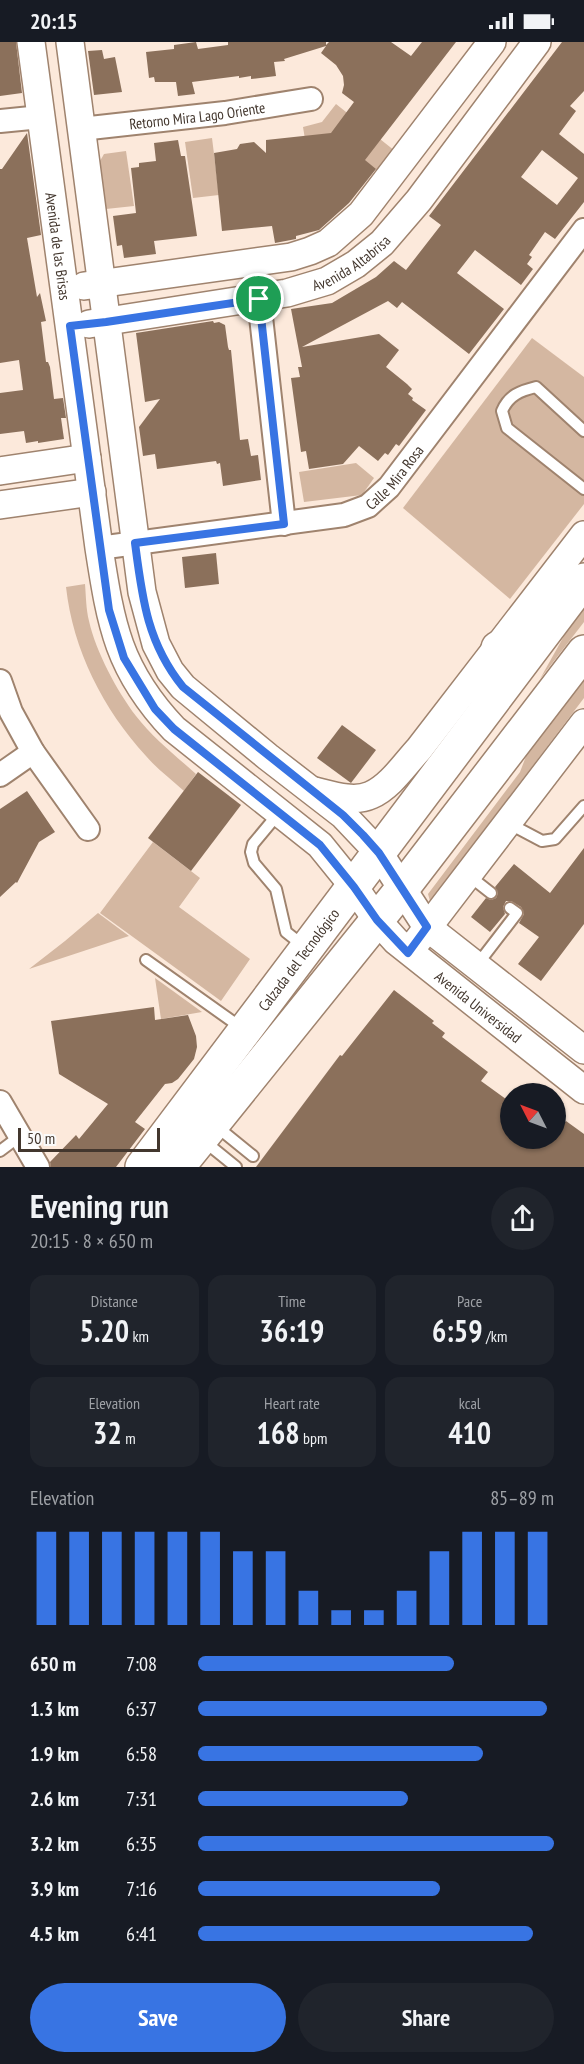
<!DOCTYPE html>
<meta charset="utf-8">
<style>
:root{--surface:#171b24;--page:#20242c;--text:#f1f3f6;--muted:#9ea1a6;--accent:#3874e3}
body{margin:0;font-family:"PT Sans Narrow",sans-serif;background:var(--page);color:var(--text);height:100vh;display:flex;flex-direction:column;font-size:22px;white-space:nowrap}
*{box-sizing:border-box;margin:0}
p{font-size:20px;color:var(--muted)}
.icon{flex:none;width:33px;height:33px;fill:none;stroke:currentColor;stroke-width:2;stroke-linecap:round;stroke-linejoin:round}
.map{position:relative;height:1125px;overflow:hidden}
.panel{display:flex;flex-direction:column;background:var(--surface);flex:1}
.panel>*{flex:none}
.needle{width:39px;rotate:312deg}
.tools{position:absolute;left:500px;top:1041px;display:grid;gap:12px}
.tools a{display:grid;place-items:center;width:66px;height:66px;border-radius:50%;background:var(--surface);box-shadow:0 2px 4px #0004;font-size:30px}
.scale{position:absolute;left:18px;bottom:15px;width:142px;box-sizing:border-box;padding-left:6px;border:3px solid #43372e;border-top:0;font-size:16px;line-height:21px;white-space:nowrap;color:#43372e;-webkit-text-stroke:4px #fafafa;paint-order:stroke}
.pin{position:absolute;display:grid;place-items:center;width:51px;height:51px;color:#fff;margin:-26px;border:3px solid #fff;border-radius:50%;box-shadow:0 2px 6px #0007}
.round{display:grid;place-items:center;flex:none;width:63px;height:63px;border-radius:32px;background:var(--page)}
.headline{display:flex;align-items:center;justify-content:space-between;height:102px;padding:0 30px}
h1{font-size:33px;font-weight:700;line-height:45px}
.figures{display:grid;grid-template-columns:repeat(3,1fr);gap:9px;height:102px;padding:6px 30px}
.figures div{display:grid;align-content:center;border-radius:15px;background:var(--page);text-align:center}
.figures b{font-size:30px;font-weight:700}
.figures small{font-size:16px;font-weight:400}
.figures p{font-size:16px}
.chart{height:168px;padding:12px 30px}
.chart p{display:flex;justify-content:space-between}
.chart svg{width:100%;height:108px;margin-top:6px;stroke:var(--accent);stroke-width:6}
.primary-button{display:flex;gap:12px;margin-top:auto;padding:12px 30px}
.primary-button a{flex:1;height:69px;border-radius:36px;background:var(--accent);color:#fff;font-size:24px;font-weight:700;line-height:69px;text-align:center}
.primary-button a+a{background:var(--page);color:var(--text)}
ul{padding:0 30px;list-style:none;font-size:20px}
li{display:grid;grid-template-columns:96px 72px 1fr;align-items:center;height:45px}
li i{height:15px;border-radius:8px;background:var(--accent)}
.status{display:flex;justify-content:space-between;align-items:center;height:42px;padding:0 30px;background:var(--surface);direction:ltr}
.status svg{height:16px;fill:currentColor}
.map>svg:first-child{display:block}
.green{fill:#d4b7a1}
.building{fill:#8b705b;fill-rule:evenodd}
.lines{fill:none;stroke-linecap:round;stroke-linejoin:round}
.service-casing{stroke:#9f836e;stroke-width:14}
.minor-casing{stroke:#9f836e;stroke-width:26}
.tertiary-casing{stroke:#9f836e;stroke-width:30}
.primary-casing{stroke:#9f836e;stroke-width:36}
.service{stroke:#fff;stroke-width:10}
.minor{stroke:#fff;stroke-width:22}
.tertiary{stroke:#fff;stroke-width:27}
.primary{stroke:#fff;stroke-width:33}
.route-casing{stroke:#fff;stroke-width:12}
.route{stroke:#3874e3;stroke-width:8}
.labels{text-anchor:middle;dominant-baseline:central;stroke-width:6;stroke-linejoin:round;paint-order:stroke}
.street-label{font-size:15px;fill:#43372e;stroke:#fafafa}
</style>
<div class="status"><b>20:15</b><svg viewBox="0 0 49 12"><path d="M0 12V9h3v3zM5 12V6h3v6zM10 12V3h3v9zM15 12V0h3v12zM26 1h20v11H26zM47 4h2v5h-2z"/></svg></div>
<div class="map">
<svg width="584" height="1125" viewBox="0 0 584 1125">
<rect width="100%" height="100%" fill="#fce9db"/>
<!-- green -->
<g class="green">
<polygon points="336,62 395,109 379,130 331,91 312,140 303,85 322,80"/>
<polygon points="212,96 219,153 193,156 185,100"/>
<polygon points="126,109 134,164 106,167 100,119 104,112"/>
<polygon points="532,296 584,335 584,462 510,557 403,466"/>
<polygon points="356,421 374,436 362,453 304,460 299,430"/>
<path d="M85,542C86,554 86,567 89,579C96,610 117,649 136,674C153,696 176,714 196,732L184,749C171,737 157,727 146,714C103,667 73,608 66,545Z"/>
<polygon points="584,566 584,580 540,637 569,585"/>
<polygon points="584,624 584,656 430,859 428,852 520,730 538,683"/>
<polygon points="153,800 200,836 179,865 250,917 221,959 100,871"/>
<polygon points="98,871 129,894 29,927 65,899"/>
<polygon points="155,936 202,970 161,977"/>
</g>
<!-- building -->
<g class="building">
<polygon points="0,0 16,0 22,51 0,54"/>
<polygon points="196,0 198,7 228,3 228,0 326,0 326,3 329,0 391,0 411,14 422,0 456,0 365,118 376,127 349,161 319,188 296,194 296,197 275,201 272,184 222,189 214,111 237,107 240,102 254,100 266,111 266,98 331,91 354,60 342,51 344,43 343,34 336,23 321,11 326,4 284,17 285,19 274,20 276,34 251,37 251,34 239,36 239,34 192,40 195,52 178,54 176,40 155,40 154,35 149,36 146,10 174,7 174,3"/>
<path d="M562,0H584V49L570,64L576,69L559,92L584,112V160L555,197L545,190L529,213L532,215L527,222L533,227L521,243L475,208L457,231L504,267L469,312L402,260L397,266L388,259L302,305L379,292L399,308L386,325L407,342L412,347L408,352L413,356L412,358L426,368L399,404L396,402L388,413L385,411L378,419L359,404L343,422L309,427L306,409L301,410L291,336L300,335L298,325H302L291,267L332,261L376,235L394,219L406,228L441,183L429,174ZM542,108L578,136L557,163L521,135Z"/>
<polygon points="102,8 104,17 115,15 122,50 94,53 88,9"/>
<polygon points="27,91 41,193 27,196 37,255 40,251 46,279 41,280 46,320 48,320 50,325 54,357 63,356 66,376 61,376 64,397 38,401 38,399 26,401 24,389 0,392 0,351 23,348 19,318 0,321 0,127 2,127"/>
<polygon points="178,98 181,114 185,114 197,194 154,199 156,212 124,216 122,203 117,204 113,174 136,171 131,126 139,125 139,121 156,119 154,101"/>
<polygon points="213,279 214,281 219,280 225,283 228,305 229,308 231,308 240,398 248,397 251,414 258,413 261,438 223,444 220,421 217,422 216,419 157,427 155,412 143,414 139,385 160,357 145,360 136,291"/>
<polygon points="216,511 219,542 185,546 182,515"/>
<polygon points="342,683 376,708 351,741 317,716"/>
<polygon points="198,730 241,763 191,829 148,796"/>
<polygon points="27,749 55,790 39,800 17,841 16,840 0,855 0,767"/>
<polygon points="584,806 584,882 541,939 518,922 539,895 519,881 524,872 521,865 511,859 506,859 503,865 505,872 490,890 471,875 486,856 491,858 496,856 498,851 495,845 514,822 550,851"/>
<polygon points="394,948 434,979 432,981 445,991 442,995 488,1030 481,1039 510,1060 510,1096 555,1096 555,1093 566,1079 584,1092 584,1125 256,1125 340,1013 342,1014"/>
<polygon points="154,965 155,978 188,973 196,994 197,1005 194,1017 178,1037 172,1041 165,1042 135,1080 145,1087 116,1125 51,1125 50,1120 76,1093 79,1097 108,1062 59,1032 51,979"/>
</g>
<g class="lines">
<!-- service casing -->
<g class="service-casing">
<g id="service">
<path d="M584,389L536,345C520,349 509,353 502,369L507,386L584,447"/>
<polyline points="278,772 253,802 251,810 254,821 276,847 286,890 305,905"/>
<polyline points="508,781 542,799 555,797 584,764"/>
<polyline points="468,833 491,851"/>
<polyline points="146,918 243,987"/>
<polyline points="477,923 517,871 510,866"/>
<polyline points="216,1084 253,1114"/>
<polyline points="204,1099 236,1125"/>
<polyline points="0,1109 20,1094"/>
</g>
</g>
<!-- minor casing -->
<g class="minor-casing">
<g id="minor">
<polyline points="0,79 41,75"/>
<path id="s1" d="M81,87L225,71L311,57"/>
<polyline points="259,257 284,482"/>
<path id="s2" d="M99,506L344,473L368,464L389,445L584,188"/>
<polyline points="0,639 11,670 33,710 88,787"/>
<polyline points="0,733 33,710"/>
<polyline points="0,1060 38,1125"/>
</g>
</g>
<!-- tertiary casing -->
<g class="tertiary-casing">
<g id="tertiary">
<path id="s3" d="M31,0L99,506C111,583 118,628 174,687L320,803L354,845L377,878L396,899L584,1048"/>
<polyline points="70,0 142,550 156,602 170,629 183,645 268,715 343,773 379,811 427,885 584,1008"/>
<polyline points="84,244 291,215 310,209 328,201 361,172 492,0"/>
<path id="s4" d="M89,282L287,251L327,239L356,222L382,201L419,158L537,0"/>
<polyline points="0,429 87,416"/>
<polyline points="0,463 92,450"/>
<path d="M315,749C331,753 354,761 371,753C390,745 405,722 419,707L584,493"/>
<polyline points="418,898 584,681"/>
</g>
</g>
<!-- primary casing -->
<g class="primary-casing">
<g id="primary">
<polyline points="488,660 498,606"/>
<path id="s5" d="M142,1125L584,538"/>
<polyline points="178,1125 402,847 584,610"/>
</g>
</g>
<!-- service -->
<use href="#service" class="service"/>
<!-- minor -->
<use href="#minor" class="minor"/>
<!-- tertiary -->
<use href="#tertiary" class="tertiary"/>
<!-- primary -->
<use href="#primary" class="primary"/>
</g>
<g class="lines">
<!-- route casing -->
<g class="route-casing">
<path id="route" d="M259,257L284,482L135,501C142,555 147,601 183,645L343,773L363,793L379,811L427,885L408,911L377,878L354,845L320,803L174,687L155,667L124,616L109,568L70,284L106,280Z"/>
</g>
<!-- route -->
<use href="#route" class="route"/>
</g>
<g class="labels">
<!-- street labels -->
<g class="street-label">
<text stroke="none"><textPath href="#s1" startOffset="117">Retorno Mira Lago Oriente</textPath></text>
<text stroke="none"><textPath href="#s3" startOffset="206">Avenida de las Brisas</textPath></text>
<text stroke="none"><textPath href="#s4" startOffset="272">Avenida Altabrisa</textPath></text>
<text stroke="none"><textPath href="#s2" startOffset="312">Calle Mira Rosa</textPath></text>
<text stroke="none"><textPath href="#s5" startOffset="260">Calzada del Tecnológico</textPath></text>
<text stroke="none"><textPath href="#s3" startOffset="1125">Avenida Universidad</textPath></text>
</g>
</g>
</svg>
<div class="tools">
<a><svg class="needle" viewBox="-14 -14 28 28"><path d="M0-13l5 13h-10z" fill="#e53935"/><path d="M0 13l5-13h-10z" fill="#9ea1a6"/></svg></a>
</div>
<div class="scale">50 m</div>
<div class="pin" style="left:259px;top:257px;background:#1e9e55"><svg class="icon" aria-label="arrive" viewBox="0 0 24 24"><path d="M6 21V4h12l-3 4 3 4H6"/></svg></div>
</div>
<section class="panel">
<div class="headline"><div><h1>Evening run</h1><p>20:15 · 8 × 650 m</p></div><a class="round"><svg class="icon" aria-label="share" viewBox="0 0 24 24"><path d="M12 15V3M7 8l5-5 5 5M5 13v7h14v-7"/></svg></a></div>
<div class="figures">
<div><p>Distance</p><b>5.20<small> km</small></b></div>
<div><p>Time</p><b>36:19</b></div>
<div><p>Pace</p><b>6:59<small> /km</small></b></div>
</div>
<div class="figures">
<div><p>Elevation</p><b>32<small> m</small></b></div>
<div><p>Heart rate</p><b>168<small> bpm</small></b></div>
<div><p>kcal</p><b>410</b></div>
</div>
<div class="chart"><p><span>Elevation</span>85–89 m</p>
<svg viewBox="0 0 160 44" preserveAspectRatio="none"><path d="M5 44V6M15 44V6M25 44V6M35 44V6M45 44V6M55 44V6M65 44V14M75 44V14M85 44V30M95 44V38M105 44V38M115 44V30M125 44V14M135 44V6M145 44V6M155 44V6"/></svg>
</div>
<ul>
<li><b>650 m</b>7:08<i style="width:72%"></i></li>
<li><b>1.3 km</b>6:37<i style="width:98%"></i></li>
<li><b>1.9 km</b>6:58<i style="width:80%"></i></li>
<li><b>2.6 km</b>7:31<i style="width:59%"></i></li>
<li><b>3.2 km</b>6:35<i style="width:100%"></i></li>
<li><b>3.9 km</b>7:16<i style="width:68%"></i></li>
<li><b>4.5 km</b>6:41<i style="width:94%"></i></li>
</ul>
<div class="primary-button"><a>Save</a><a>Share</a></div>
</section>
